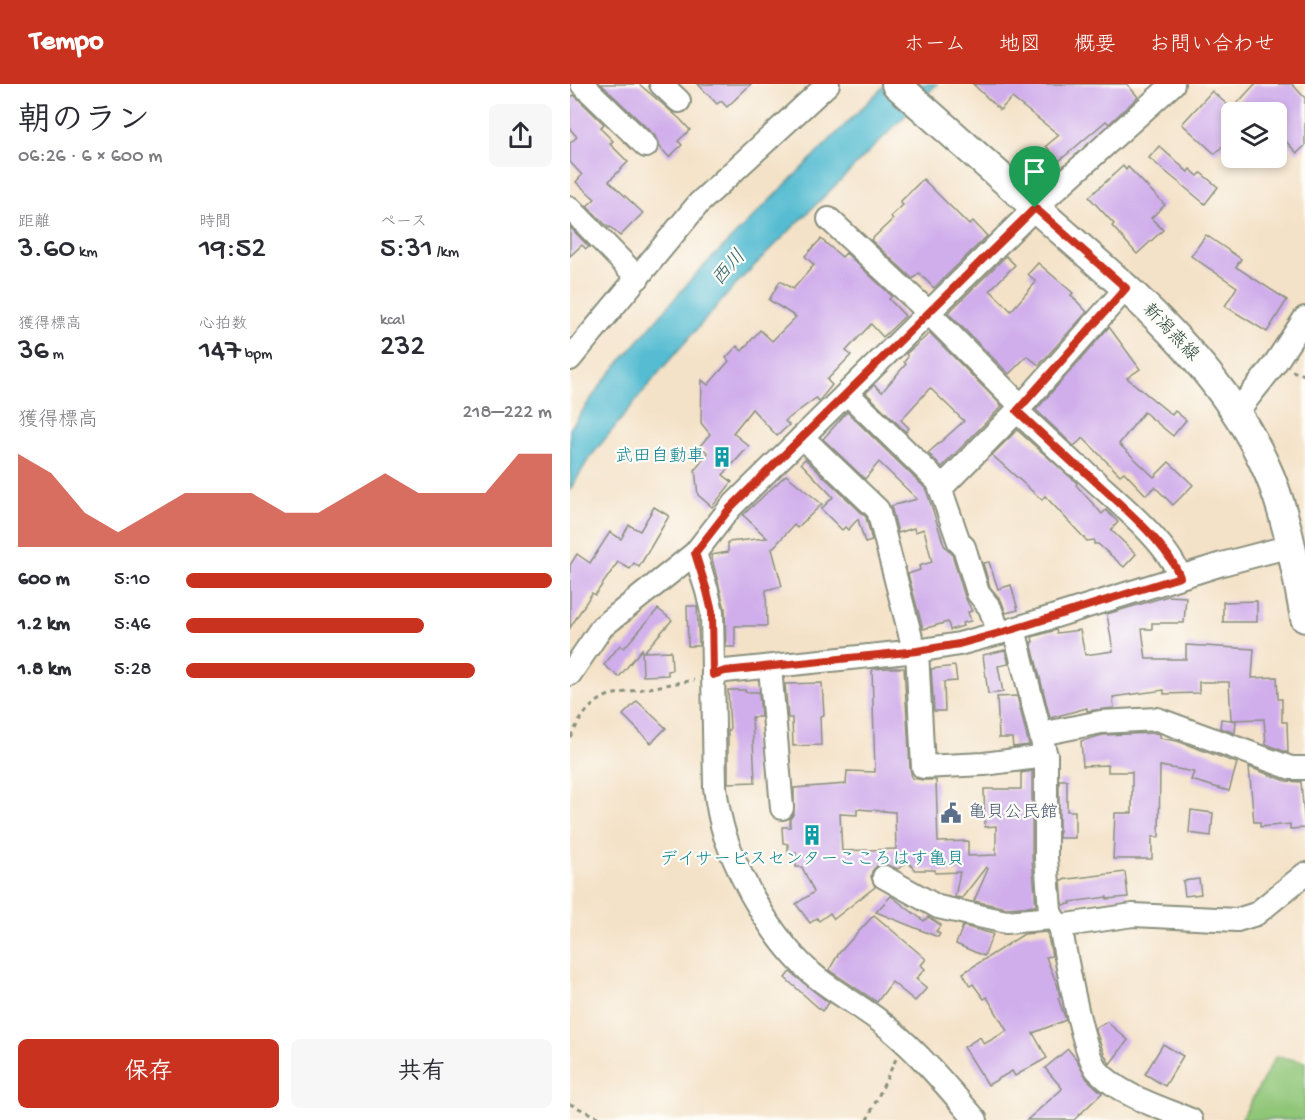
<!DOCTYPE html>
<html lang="ja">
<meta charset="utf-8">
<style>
:root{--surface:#fff;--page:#f7f7f7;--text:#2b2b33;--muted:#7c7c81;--accent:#c8321e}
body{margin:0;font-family:"Gochi Hand","Klee One",sans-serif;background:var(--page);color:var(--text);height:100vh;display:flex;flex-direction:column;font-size:22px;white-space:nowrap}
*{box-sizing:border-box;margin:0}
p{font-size:20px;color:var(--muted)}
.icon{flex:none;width:33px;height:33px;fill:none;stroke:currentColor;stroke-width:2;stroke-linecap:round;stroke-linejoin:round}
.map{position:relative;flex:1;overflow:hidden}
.details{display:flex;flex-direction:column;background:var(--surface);width:570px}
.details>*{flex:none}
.controls{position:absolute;left:651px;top:18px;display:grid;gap:12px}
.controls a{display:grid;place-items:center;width:66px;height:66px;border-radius:9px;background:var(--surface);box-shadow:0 3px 9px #0003;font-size:30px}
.pin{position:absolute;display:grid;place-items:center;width:51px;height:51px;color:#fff;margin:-62px -26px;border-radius:50% 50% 50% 0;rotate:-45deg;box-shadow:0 0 6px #0007}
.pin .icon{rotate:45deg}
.round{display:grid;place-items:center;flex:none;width:63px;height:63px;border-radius:9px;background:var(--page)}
.head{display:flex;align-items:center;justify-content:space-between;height:102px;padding:0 18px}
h1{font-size:33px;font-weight:600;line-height:45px}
.metrics{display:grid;grid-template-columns:repeat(3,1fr);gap:9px;height:102px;padding:6px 18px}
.metrics div{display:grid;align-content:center}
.metrics b{font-size:30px;font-weight:600}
.metrics small{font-size:16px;font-weight:400}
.metrics p{font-size:16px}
.chart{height:168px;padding:12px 18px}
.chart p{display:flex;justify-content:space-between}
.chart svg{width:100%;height:108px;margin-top:6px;fill:var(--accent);opacity:.7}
.action{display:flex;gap:12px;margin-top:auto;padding:12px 18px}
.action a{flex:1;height:69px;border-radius:9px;background:var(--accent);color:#fff;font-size:24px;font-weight:600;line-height:69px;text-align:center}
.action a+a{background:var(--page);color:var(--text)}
ul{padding:0 18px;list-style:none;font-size:20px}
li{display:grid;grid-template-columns:96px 72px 1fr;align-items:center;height:45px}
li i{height:15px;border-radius:8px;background:var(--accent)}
header{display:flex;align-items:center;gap:36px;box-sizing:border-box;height:84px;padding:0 30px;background:var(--accent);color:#fff}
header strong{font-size:28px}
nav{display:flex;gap:33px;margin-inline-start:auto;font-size:21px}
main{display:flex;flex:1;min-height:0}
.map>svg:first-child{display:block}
.green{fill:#90c678;stroke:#588256;stroke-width:1.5}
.water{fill:#54bcd1;stroke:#3a7c82;stroke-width:1.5}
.building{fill:#d0adeb;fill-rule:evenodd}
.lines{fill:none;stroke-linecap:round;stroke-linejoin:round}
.minor-casing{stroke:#8a907e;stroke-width:26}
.major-casing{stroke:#8a907e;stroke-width:32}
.path{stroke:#8a907e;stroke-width:3;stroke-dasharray:4.5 4.5;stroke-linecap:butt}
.minor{stroke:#fff;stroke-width:22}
.major{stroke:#fff;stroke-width:28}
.route-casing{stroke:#fff;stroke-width:12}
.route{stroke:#c8321e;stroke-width:8}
.labels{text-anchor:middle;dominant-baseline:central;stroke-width:4.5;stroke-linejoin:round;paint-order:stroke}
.street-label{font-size:18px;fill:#1f3d34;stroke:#fdfcf7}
.culture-label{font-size:18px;fill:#0d838f;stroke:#fdfcf7;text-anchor:end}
.service-label{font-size:18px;fill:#4e5e75;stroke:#fdfcf7;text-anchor:start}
.water-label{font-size:20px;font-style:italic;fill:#2f6363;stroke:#fdfcf7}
</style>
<header>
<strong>Tempo</strong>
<nav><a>ホーム</a><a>地図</a><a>概要</a><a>お問い合わせ</a></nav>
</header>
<main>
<section class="details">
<div class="head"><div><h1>朝のラン</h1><p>06:26 · 6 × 600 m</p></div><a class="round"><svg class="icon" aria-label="share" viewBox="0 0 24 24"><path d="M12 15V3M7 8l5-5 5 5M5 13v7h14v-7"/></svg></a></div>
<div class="metrics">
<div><p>距離</p><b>3.60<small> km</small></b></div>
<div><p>時間</p><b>19:52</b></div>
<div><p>ペース</p><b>5:31<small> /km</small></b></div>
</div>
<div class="metrics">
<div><p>獲得標高</p><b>36<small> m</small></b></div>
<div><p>心拍数</p><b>147<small> bpm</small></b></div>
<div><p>kcal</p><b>232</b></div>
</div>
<div class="chart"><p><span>獲得標高</span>218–222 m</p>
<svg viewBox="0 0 160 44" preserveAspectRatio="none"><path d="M0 44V6L10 14L20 30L30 38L40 30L50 22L60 22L70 22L80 30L90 30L100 22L110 14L120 22L130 22L140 22L150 6L160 6V44z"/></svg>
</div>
<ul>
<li><b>600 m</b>5:10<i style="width:100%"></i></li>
<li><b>1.2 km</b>5:46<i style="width:65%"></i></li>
<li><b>1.8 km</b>5:28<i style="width:79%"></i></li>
</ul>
<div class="action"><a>保存</a><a>共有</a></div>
</section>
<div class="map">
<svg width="735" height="1036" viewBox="0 0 735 1036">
<rect width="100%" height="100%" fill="#fdfcf7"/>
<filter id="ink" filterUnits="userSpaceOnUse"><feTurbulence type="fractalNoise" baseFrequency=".0167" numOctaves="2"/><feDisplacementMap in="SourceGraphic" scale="12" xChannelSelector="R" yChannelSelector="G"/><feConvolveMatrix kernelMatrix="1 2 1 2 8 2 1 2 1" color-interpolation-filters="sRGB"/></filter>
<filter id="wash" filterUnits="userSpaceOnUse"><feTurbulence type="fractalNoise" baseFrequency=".008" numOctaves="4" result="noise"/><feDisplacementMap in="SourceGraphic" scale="24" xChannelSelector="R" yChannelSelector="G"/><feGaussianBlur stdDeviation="1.35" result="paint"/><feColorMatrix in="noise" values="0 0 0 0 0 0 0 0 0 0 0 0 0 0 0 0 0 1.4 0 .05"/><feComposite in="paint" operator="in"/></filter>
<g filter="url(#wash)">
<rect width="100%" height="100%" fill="#f4e2c8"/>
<!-- green -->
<polygon class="green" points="706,972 735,978 735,1036 671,1036"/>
<!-- water -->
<polygon class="water" points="316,0 367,0 168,198 90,287 18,376 0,406 0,345 32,299 125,191"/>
<g id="blocks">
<!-- building -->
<g class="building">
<polygon points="31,0 69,0 110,35 120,46 108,57 112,61 99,73 89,62 85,52"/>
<polygon points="128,0 181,0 157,23 151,17 147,20"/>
<polygon points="403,0 557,0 568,13 539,40 536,37 489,77 476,62 489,51 442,14 430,26"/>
<polygon points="685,0 722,0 735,14 735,62 727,69 706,47 706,28 662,28 662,70 653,62 645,70 612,40 642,7 662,25"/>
<polygon points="4,11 34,40 30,44 43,57 40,60 58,78 39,97 73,129 50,152 40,143 39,144 17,122 25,115 6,98 12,91 0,78 0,59 7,53 0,45 0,14"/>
<polygon points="589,62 618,88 620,85 628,92 631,89 648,103 635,120 579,74"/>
<polygon points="553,82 556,86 558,83 595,121 581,134 593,146 567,170 542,142 544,140 519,113"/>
<polygon points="353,95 399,141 403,137 417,152 364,204 349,189 343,195 301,156 323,135 321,132 333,121 330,118"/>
<polygon points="0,143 19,163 16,165 12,161 0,172"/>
<polygon points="636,151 671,175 666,183 717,216 697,248 655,222 667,203 621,172"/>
<polygon points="251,155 272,173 276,169 322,212 319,215 335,232 313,253 301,240 276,267 281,271 257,296 262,301 249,317 246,314 215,337 219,341 207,352 182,325 163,349 179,362 153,391 162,398 142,423 128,411 125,386 138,369 130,362 140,350 131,339 132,296 138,301 159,277 156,274 167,262 172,267 190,246 202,257 226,233 199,216 210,197 223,205 244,181 235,172"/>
<polygon points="436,172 445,181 420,206 441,227 466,198 458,190 468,179 503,209 501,211 517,228 469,281 457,272 439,290 378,229"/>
<polygon points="539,243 570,285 557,294 602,331 605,327 616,336 603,352 574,328 549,360 584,393 599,378 623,401 603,421 585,403 576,411 554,388 550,391 513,354 504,362 466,326"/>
<polygon points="360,249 432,322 372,383 358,369 394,337 360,304 331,336 339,344 336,348 296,309 304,301 312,308 336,280 334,278 338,273 336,270"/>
<polygon points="277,328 356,405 374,461 382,470 395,513 402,527 398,528 401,537 392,539 393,542 380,546 378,538 353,545 338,490 350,486 349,482 362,478 354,445 345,448 344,444 328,449 321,422 347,415 309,378 295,395 253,355"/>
<polygon points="447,346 507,399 506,401 532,430 536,426 548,438 541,446 566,470 554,483 528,460 524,460 524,456 517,457 475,412 472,416 422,371"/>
<polygon points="235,375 296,433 302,457 295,459 288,435 278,446 275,443 272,446 251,425 263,413 231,379"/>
<polygon points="216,391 252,420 227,444 224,441 202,465 212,502 196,506 197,542 165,542 165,563 156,563 155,525 141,471 158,468 158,458 197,454 173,431"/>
<polygon points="84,423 99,432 69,483 64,479 60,485 48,478 25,511 22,509 0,544 0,481 7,470 20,479 40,448 51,455 59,441 70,447"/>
<polygon points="419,478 428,505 441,501 448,526 436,529 431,516 420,503 413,479"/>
<polygon points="598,512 616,513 614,539 582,539 582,545 572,545 576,575 616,575 616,561 684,565 682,594 707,593 708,615 712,615 712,638 717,638 718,669 696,660 694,635 661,636 666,637 665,649 650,644 651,635 661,636 659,598 629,598 629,609 594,610 594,606 543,613 544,624 517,627 517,624 480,634 461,558 463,558 462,553 486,546 487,549 510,546 515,571 543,567 537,530"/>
<polygon points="687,517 687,538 653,538 653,518"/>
<polygon points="117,522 127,522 129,562 118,562"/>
<polygon points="88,525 102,536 74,568 101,567 102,586 98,587 98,591 73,592 72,565 49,593 34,581 50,561 54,564"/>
<polygon points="435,566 439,580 428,582 433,608 418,610 413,571"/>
<polygon points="385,582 387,597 374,598 375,627 364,627 361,585"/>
<path d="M318,584H334L340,684L342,694L353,696H366L368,758L398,757V772L426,771V742L415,743L414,705H451V689L462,687V774L466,822L437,824L404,817L418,785L416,783L392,814L385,813L390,788L365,789V786H345L338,778L328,785L314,780L307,782L302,787L301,793L305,803L264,835L260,829L249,837L247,834L240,839L226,820L244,808L232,783H226V769L218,770V760L213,759L212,743H220V735L224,729V704L276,700L277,687L305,688L302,585ZM287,725L325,728L326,765L272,767L270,730L287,731Z"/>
<polygon points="252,599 254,631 250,632 251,661 223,662 222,634 218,634 215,600"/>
<polygon points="158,606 175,606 175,608 189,608 191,633 182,633 185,698 158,699 158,646 160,646"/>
<polygon points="447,612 459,661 443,663 442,654 429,654 427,613"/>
<polygon points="67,617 96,644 81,659 53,631"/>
<polygon points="585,649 590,650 590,654 607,657 667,679 659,707 621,696 624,688 590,682 589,753 582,753 582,775 543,775 545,729 562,729 562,688 538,688 538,681 513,682 511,657 533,651"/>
<polygon points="679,683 716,697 731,698 735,744 720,745 720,740 690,743 690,738 684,738"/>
<polygon points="489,696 497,696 497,727 505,727 505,754 489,754"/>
<polygon points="621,726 643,729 641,752 619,749"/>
<polygon points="555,788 558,813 537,815 537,813 500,818 501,820 493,821 491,796"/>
<polygon points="629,795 631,810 615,812 613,797"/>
<polygon points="321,812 354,837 358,833 371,841 366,847 370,850 368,853 306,828"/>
<polygon points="304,831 356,875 351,881 355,885 346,895 357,904 345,917 322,898 307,918 259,886 269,869"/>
<polygon points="393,842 423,850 414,872 386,860"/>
<polygon points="477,848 482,872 476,873 488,903 490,913 488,914 496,936 463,949 477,974 445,992 442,987 418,1001 394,963 410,953 414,960 437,947 417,913 414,915 403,900 400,902 393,889 454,850"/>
<polygon points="220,888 259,919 252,927 215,894"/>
<polygon points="537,938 558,956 540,980 534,970 525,944"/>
<polygon points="593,960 613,972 595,1002 575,990"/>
<polygon points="498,965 507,976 517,995 532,1009 504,1036 457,1036 491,1006 492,1004 475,984"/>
</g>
</g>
</g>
<g filter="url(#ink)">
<use href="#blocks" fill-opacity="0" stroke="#8a907e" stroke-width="1.5"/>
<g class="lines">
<!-- minor casing -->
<g class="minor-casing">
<g id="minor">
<polyline points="12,0 76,62"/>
<polyline points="91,0 109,17"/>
<polyline points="0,124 68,194"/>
<polyline points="259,135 352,222 451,322"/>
<polyline points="0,275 129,119 258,0"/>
<polyline points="277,309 368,398 389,458 394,463 408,509 420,524 429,549"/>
<path d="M447,327L504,380L511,384C540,412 597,456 610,493"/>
<polyline points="666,329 704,281 735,234"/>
<polyline points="232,353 308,426 341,554 347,567 353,683 414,680 476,672"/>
<polyline points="371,404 447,327 556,204"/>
<path d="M125,469L137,507L142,528L145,703C147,720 150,736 155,752C172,800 206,861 246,893C270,912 298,926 321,946C353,973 379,1005 406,1036"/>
<path d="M444,545L476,672V774L480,827L483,834L490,842C496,871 512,968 527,986C550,1012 590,1023 621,1036"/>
<polyline points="200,583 212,724"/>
<polyline points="0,590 32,543 125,469 160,424 465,124 603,0"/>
<polyline points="143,591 155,587 347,567 389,560 444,545 652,480 721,462"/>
<polyline points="471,650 531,638 587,635 721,684 735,684"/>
<polyline points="314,793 368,823 436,838 483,834"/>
<polyline points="490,842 563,831 667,836 686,830 735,790"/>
</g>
</g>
<!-- major casing -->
<g class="major-casing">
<path id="major" d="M326,0L556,204C610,254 663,311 694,379C717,427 725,482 735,534"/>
</g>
<!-- path -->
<g class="path">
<polyline points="722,287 735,291"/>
<path d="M0,653C12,633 17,621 39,611L124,596"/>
<polyline points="0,1020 34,1036"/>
<polyline points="297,1036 326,975"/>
</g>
<!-- minor -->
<use href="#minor" class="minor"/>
<!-- major -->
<use href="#major" class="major"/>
</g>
</g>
<g class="lines" filter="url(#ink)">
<!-- route casing -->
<g class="route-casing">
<path id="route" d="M465,124L556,204L447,327L504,380L511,384C540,412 596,456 610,493L444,545L389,560L347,567L155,587L143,591L142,528L137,507L125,469L160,424Z"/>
</g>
<!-- route -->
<use href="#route" class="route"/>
</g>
<!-- icons -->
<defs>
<g id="building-bare" transform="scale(1.62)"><path d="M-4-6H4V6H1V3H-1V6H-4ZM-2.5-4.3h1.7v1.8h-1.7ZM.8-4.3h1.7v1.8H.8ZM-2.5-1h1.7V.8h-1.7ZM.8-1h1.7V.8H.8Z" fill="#0f9aa8" stroke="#fdfcf7" stroke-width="2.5" paint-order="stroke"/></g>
<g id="civic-bare" transform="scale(1.62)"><path d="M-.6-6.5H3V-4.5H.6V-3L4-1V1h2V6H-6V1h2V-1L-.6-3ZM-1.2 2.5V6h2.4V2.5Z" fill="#5c6f8a" stroke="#fdfcf7" stroke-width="2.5" paint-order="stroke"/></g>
</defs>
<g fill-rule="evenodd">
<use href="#building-bare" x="152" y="373"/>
<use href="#civic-bare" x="381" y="729"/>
<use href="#building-bare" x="242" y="751"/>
</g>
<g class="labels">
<!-- street labels -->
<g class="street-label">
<text transform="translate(600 249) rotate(46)">新潟燕線</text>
</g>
<!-- culture labels -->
<g class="culture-label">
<text x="135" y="373">武田自動車</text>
<text x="242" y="776" text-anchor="middle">デイサービスセンターこころはす亀貝</text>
</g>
<!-- service labels -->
<g class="service-label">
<text x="398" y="729">亀貝公民館</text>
</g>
<!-- water labels -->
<g class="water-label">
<text transform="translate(160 185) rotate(-49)">西川</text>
</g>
</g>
</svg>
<div class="controls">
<a><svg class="icon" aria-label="layers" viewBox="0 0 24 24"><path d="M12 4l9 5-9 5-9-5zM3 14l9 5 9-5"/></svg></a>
</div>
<div class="pin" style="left:465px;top:124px;background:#1e9e55"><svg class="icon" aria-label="arrive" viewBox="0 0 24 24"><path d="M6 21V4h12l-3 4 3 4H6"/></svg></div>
</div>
</main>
